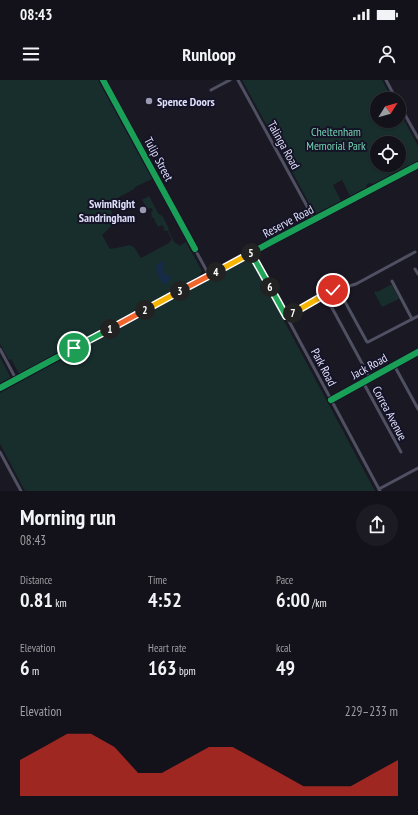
<!DOCTYPE html>
<meta charset="utf-8">
<style>
:root{--surface:#13121a;--page:#1c1b23;--text:#f1f3f6;--muted:#9d9ea2;--line:#323239;--accent:#d93025}
body{margin:0;font-family:"PT Sans Narrow",sans-serif;background:var(--page);color:var(--text);height:100vh;display:flex;flex-direction:column;font-size:15px;white-space:nowrap}
*{box-sizing:border-box;margin:0}
p{font-size:13px;color:var(--muted)}
.icon{flex:none;width:22px;height:22px;fill:none;stroke:currentColor;stroke-width:2;stroke-linecap:round;stroke-linejoin:round}
.map{position:relative;height:411px;overflow:hidden}
.side{display:flex;flex-direction:column;background:var(--surface);flex:1}
.side>*{flex:none}
.needle{width:26px;rotate:53deg}
.controls{position:absolute;left:370px;top:12px;display:grid;gap:8px}
.controls a{display:grid;place-items:center;width:36px;height:36px;border-radius:50%;background:var(--surface);box-shadow:0 1px 3px #0004,0 0 0 1px var(--line);font-size:20px}
.pin{position:absolute;display:grid;place-items:center;width:34px;height:34px;color:#fff;margin:-17px;border:2px solid #fff;border-radius:50%;box-shadow:0 1px 4px #0007}
.km{position:absolute;width:20px;height:20px;margin:-10px;border-radius:50%;background:#222;color:#fff;font-size:11px;line-height:20px;text-align:center}
.round{display:grid;place-items:center;flex:none;width:42px;height:42px;border-radius:21px;background:var(--page)}
.overview{display:flex;align-items:center;justify-content:space-between;height:68px;padding:0 20px}
h1{font-size:22px;font-weight:700;line-height:30px}
.metrics{display:grid;grid-template-columns:repeat(3,1fr);gap:6px;height:68px;padding:4px 20px}
.metrics div{display:grid;align-content:center}
.metrics b{font-size:20px;font-weight:700}
.metrics small{font-size:11px;font-weight:400}
.metrics p{font-size:11px}
.chart{height:112px;padding:8px 20px}
.chart p{display:flex;justify-content:space-between}
.chart svg{width:100%;height:72px;margin-top:4px;fill:var(--accent);opacity:.7}
.status{display:flex;justify-content:space-between;align-items:center;height:28px;padding:0 20px;background:var(--surface);direction:ltr}
.status svg{height:11px;fill:currentColor}
header{display:flex;justify-content:space-between;align-items:center;height:52px;padding:0 20px;background:var(--surface);font-size:18px;font-weight:700}
.map>svg:first-child{display:block}
.green{fill:#182e2c;fill-rule:evenodd}
.water{fill:#162c46}
.lines{fill:none;stroke-linecap:round;stroke-linejoin:round}
.minor{stroke:#4f5062;stroke-width:3}
.cycleway-casing{stroke:#151427;stroke-width:8}
.cycleway{stroke:#1a9f57;stroke-width:6}
.split-1-casing{stroke:#fff;stroke-width:8}
.split-2-casing{stroke:#fff;stroke-width:8}
.split-3-casing{stroke:#fff;stroke-width:8}
.split-4-casing{stroke:#fff;stroke-width:8}
.split-5-casing{stroke:#fff;stroke-width:8}
.split-6-casing{stroke:#fff;stroke-width:8}
.split-7-casing{stroke:#fff;stroke-width:8}
.split-8-casing{stroke:#fff;stroke-width:8}
.split-1{stroke:#22a559;stroke-width:5}
.split-2{stroke:#f0652b;stroke-width:5}
.split-3{stroke:#f5b400;stroke-width:5}
.split-4{stroke:#f0652b;stroke-width:5}
.split-5{stroke:#f5b400;stroke-width:5}
.split-6{stroke:#22a559;stroke-width:5}
.split-7{stroke:#22a559;stroke-width:5}
.split-8{stroke:#f5b400;stroke-width:5}
.poi-dot{fill:#9a99af;stroke:#151427;stroke-width:1.5}
.labels{text-anchor:middle;dominant-baseline:central;stroke-width:4;stroke-linejoin:round;paint-order:stroke}
.poi-label{font-size:12px;font-weight:bold;fill:#dfdffb;stroke:#151427;text-anchor:start}
.park-label{font-size:12px;fill:#73d2b1;stroke:#151427}
.street-label{font-size:12px;fill:#dfdffb;stroke:#151427}
</style>
<div class="status"><b>08:43</b><svg viewBox="0 0 49 12"><path d="M0 12V9h3v3zM5 12V6h3v6zM10 12V3h3v9zM15 12V0h3v12zM26 1h20v11H26zM47 4h2v5h-2z"/></svg></div>
<header><svg class="icon" aria-label="menu" viewBox="0 0 24 24"><path d="M4 6h16M4 12h16M4 18h16"/></svg>Runloop<svg class="icon" aria-label="person" viewBox="0 0 24 24"><circle cx="12" cy="8" r="4"/><path d="M4 21q1-7 8-7t8 7"/></svg></header>
<div class="map">
<svg width="418" height="411" viewBox="0 0 418 411">
<rect width="100%" height="100%" fill="#191823"/>
<!-- green -->
<g class="green">
<polygon points="0,0 98,0 152,99 135,107 134,109 109,123 112,133 116,141 102,155 110,169 131,165 132,167 134,167 141,178 169,163 169,162 172,160 167,150 165,151 163,149 165,148 162,145 158,147 153,137 152,138 151,137 152,136 151,133 153,130 151,128 148,129 142,120 149,116 158,133 163,137 169,149 168,150 175,163 178,164 179,166 186,162 202,191 199,196 19,294 11,279 9,280 0,264"/>
<path d="M242,0H382L392,19H377V41H399V31L418,66V81L373,104L370,103L367,104L366,108L350,116L342,100L333,105L341,121L315,134ZM377,63H399V85H377Z"/>
<polygon points="250,177 375,411 25,411 0,364 0,313"/>
<polygon points="390,205 392,205 399,219 382,227 374,212 376,211 377,212"/>
<polygon points="0,277 10,296 10,298 0,303"/>
</g>
<!-- water -->
<path class="water" d="M163,181L164,183L163,186V193L171,197V199L166,204L164,205C160,201 154,191 157,185C158,183 160,182 163,181Z"/>
<g class="lines">
<!-- minor -->
<g class="minor">
<polyline points="103,0 209,195"/>
<polyline points="238,0 314,139"/>
<polyline points="386,0 396,19"/>
<polyline points="211,10 230,0"/>
<polyline points="399,24 418,58"/>
<polyline points="252,172 380,411"/>
<polyline points="415,189 418,194"/>
<polyline points="392,201 412,239"/>
<polyline points="338,209 367,262 368,262 418,236"/>
<polyline points="325,215 335,210 356,204 415,172"/>
<polyline points="286,236 325,215 370,298"/>
<polyline points="0,269 16,299"/>
<polyline points="394,285 418,329"/>
<polyline points="363,302 401,372"/>
<polyline points="0,308 275,160 418,85"/>
<polyline points="331,320 418,272"/>
<polyline points="0,372 21,411"/>
<polyline points="379,409 418,388"/>
</g>
<!-- cycleway casing -->
<g class="cycleway-casing">
<g id="cycleway">
<polyline points="103,0 195,169"/>
<polyline points="0,308 275,160 418,85"/>
<polyline points="331,320 418,272"/>
</g>
</g>
<!-- cycleway -->
<use href="#cycleway" class="cycleway"/>
</g>
<g class="lines">
<!-- split-1 casing -->
<g class="split-1-casing">
<polyline id="split-1" points="74,268 110,249"/>
</g>
<!-- split-2 casing -->
<g class="split-2-casing">
<polyline id="split-2" points="110,249 145,230"/>
</g>
<!-- split-3 casing -->
<g class="split-3-casing">
<polyline id="split-3" points="145,230 180,211"/>
</g>
<!-- split-4 casing -->
<g class="split-4-casing">
<polyline id="split-4" points="180,211 216,192"/>
</g>
<!-- split-5 casing -->
<g class="split-5-casing">
<polyline id="split-5" points="216,192 251,173"/>
</g>
<!-- split-6 casing -->
<g class="split-6-casing">
<polyline id="split-6" points="251,173 270,207"/>
</g>
<!-- split-7 casing -->
<g class="split-7-casing">
<polyline id="split-7" points="270,207 286,236 293,233"/>
</g>
<!-- split-8 casing -->
<g class="split-8-casing">
<polyline id="split-8" points="293,233 333,210"/>
</g>
<!-- split-1 -->
<use href="#split-1" class="split-1"/>
<!-- split-2 -->
<use href="#split-2" class="split-2"/>
<!-- split-3 -->
<use href="#split-3" class="split-3"/>
<!-- split-4 -->
<use href="#split-4" class="split-4"/>
<!-- split-5 -->
<use href="#split-5" class="split-5"/>
<!-- split-6 -->
<use href="#split-6" class="split-6"/>
<!-- split-7 -->
<use href="#split-7" class="split-7"/>
<!-- split-8 -->
<use href="#split-8" class="split-8"/>
</g>
<!-- markers -->
<g class="poi-dot">
<circle cx="149" cy="21" r="4"/>
<circle cx="143" cy="130" r="4"/>
</g>
<g class="labels">
<!-- poi labels -->
<g class="poi-label">
<text x="157" y="21">Spence Doors</text>
<text x="135" y="123" text-anchor="end">SwimRight<tspan x="135" dy="14">Sandringham</tspan></text>
</g>
<!-- park labels -->
<g class="park-label">
<text x="336" y="51">Cheltenham<tspan x="336" dy="14">Memorial Park</tspan></text>
</g>
<!-- street labels -->
<g class="street-label">
<text transform="translate(284 65) rotate(61)">Talinga Road</text>
<text transform="translate(159 79) rotate(62)">Tulip Street</text>
<text transform="translate(288 141) rotate(-28)">Reserve Road</text>
<text transform="translate(369 286) rotate(-29)">Jack Road</text>
<text transform="translate(324 287) rotate(62)">Park Road</text>
<text transform="translate(390 333) rotate(62)">Correa Avenue</text>
</g>
</g>
</svg>
<div class="controls">
<a><svg class="needle" viewBox="-14 -14 28 28"><path d="M0-13l5 13h-10z" fill="#e53935"/><path d="M0 13l5-13h-10z" fill="#9d9ea2"/></svg></a>
<a><svg class="icon" aria-label="locate" viewBox="0 0 24 24"><circle cx="12" cy="12" r="6"/><path d="M12 2v4M12 18v4M2 12h4M18 12h4"/></svg></a>
</div>
<div class="pin" style="left:74px;top:268px;background:#1e9e55"><svg class="icon" aria-label="arrive" viewBox="0 0 24 24"><path d="M6 21V4h12l-3 4 3 4H6"/></svg></div>
<div class="pin" style="left:333px;top:210px;background:#d93025"><svg class="icon" aria-label="check" viewBox="0 0 24 24"><path d="M5 12l5 5 9-10"/></svg></div>
<b class="km" style="left:110px;top:249px">1</b>
<b class="km" style="left:145px;top:230px">2</b>
<b class="km" style="left:180px;top:211px">3</b>
<b class="km" style="left:216px;top:192px">4</b>
<b class="km" style="left:251px;top:173px">5</b>
<b class="km" style="left:270px;top:207px">6</b>
<b class="km" style="left:293px;top:233px">7</b>
</div>
<section class="side">
<div class="overview"><div><h1>Morning run</h1><p>08:43</p></div><a class="round"><svg class="icon" aria-label="share" viewBox="0 0 24 24"><path d="M12 15V3M7 8l5-5 5 5M5 13v7h14v-7"/></svg></a></div>
<div class="metrics">
<div><p>Distance</p><b>0.81<small> km</small></b></div>
<div><p>Time</p><b>4:52</b></div>
<div><p>Pace</p><b>6:00<small> /km</small></b></div>
</div>
<div class="metrics">
<div><p>Elevation</p><b>6<small> m</small></b></div>
<div><p>Heart rate</p><b>163<small> bpm</small></b></div>
<div><p>kcal</p><b>49</b></div>
</div>
<div class="chart"><p><span>Elevation</span>229–233 m</p>
<svg viewBox="0 0 160 44" preserveAspectRatio="none"><path d="M0 44V22L10 14L20 6L30 6L40 14L50 30L60 30L70 22L80 14L90 14L100 22L110 30L120 38L130 38L140 38L150 30L160 22V44z"/></svg>
</div>
</section>
